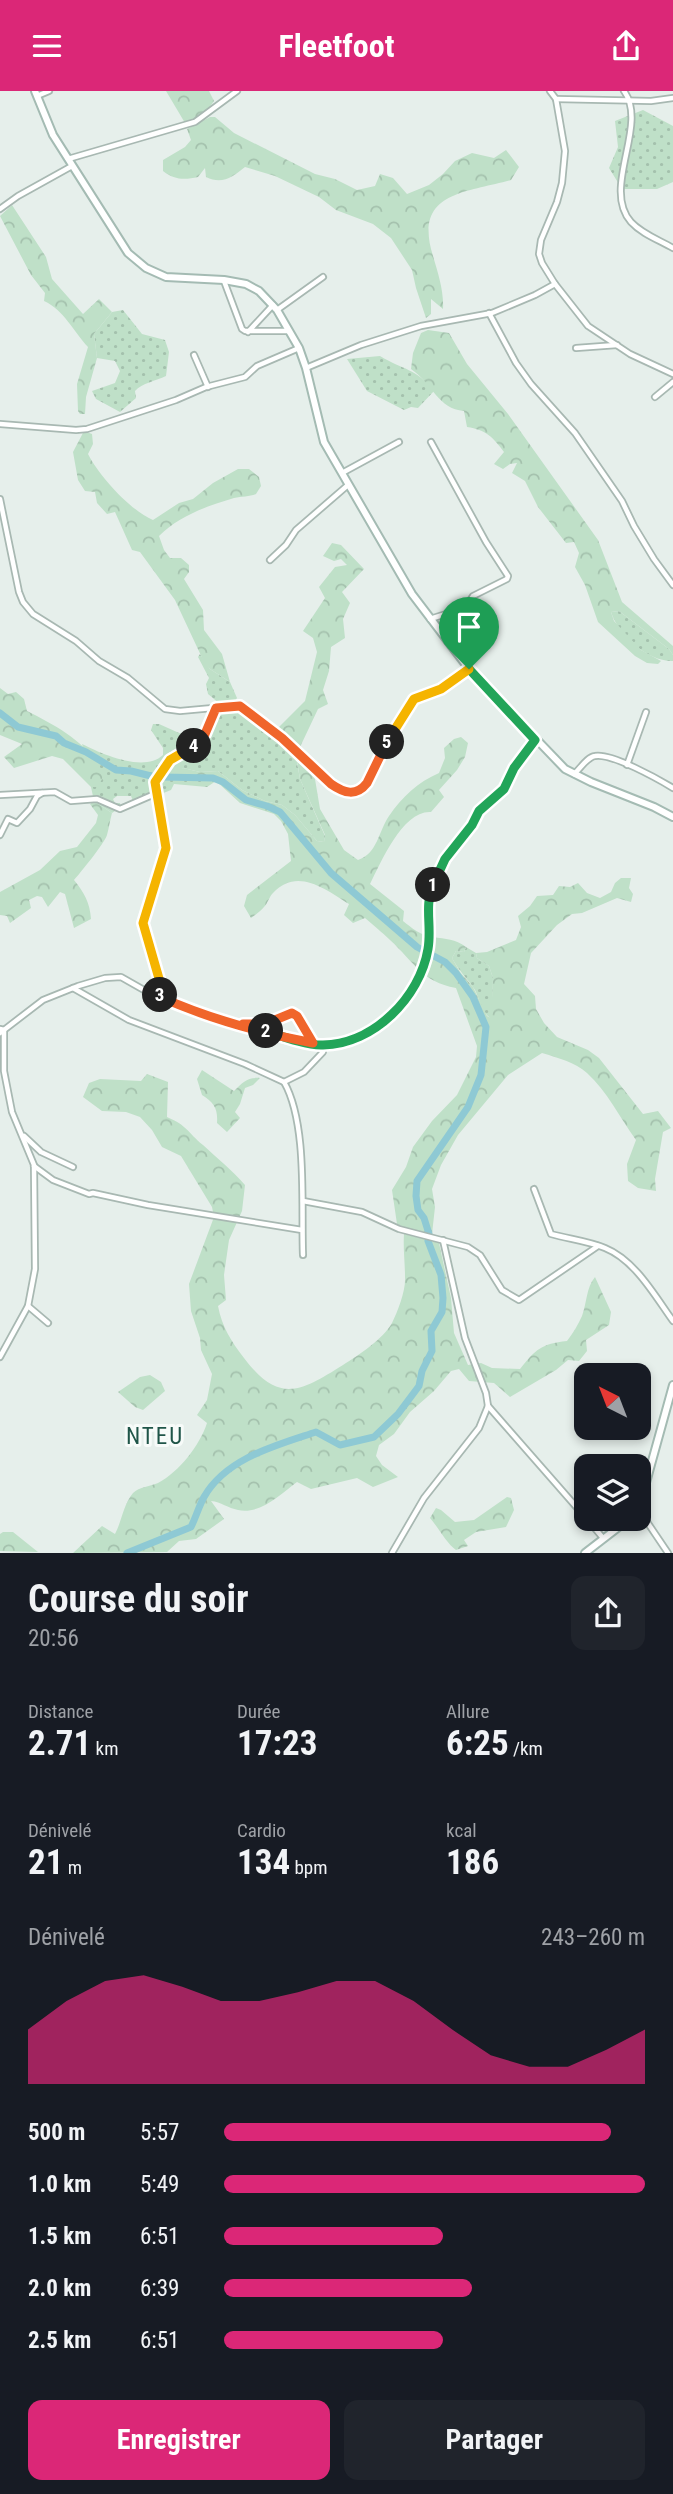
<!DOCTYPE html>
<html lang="fr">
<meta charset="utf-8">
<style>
:root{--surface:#171b24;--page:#20242c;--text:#f1f3f6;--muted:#9ea1a6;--accent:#db2777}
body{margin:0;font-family:"Roboto Condensed",sans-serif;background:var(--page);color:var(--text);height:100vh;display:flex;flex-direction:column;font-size:26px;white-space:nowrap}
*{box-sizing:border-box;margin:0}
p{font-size:23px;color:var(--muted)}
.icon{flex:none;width:38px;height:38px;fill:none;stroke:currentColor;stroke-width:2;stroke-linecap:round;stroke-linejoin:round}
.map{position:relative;height:1462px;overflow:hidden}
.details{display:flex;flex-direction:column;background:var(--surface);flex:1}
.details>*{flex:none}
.needle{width:46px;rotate:318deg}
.tools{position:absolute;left:574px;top:1272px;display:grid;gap:14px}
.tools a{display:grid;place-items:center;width:77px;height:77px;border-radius:14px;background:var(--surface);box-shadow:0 4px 10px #0003;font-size:35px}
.pin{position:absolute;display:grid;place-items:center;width:60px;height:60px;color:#fff;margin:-72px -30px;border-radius:50% 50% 50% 0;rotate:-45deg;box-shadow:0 0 7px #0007}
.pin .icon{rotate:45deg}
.km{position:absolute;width:35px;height:35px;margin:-18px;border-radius:50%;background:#222;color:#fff;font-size:19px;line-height:35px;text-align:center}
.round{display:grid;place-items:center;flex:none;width:74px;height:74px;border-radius:14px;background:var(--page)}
.summary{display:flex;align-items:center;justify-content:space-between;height:119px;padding:0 28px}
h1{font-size:38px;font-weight:700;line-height:52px}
.stats{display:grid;grid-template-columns:repeat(3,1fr);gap:10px;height:119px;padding:7px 28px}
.stats div{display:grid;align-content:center}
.stats b{font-size:35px;font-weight:700}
.stats small{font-size:19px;font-weight:400}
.stats p{font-size:19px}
.chart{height:196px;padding:14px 28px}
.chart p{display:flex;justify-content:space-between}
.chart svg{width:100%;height:126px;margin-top:7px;fill:var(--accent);opacity:.7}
.cta{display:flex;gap:14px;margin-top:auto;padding:14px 28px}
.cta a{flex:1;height:80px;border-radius:14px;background:var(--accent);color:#fff;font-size:28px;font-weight:700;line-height:80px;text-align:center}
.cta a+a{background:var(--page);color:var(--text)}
ul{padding:0 28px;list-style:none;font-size:23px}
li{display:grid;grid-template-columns:112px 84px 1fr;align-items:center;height:52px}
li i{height:18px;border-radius:9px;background:var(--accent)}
header{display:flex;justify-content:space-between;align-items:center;height:91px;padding:0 28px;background:var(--accent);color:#fff;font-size:32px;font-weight:700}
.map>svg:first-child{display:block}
.grass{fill:url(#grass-dots)}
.forest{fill:url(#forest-crowns)}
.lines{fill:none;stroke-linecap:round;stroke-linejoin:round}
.river{stroke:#8ec9d4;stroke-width:7}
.street-casing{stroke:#a8b8b2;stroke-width:8}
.secondary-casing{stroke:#a4bbb3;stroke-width:10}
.street{stroke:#fff;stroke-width:4.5}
.secondary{stroke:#fff;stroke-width:6}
.split-1-casing{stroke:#fff;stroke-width:14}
.split-2-casing{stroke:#fff;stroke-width:14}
.split-3-casing{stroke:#fff;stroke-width:14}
.split-4-casing{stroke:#fff;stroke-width:14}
.split-5-casing{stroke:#fff;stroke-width:14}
.split-6-casing{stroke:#fff;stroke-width:14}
.split-1{stroke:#22a559;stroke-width:9}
.split-2{stroke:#22a559;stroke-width:9}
.split-3{stroke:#f0652b;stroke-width:9}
.split-4{stroke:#f5b400;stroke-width:9}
.split-5{stroke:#f0652b;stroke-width:9}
.split-6{stroke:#f5b400;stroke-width:9}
.labels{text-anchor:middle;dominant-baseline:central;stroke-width:6;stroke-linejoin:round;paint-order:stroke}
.quarter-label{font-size:23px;letter-spacing:2px;fill:#1f5548;stroke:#f7fbf9}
</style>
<header><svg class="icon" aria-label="menu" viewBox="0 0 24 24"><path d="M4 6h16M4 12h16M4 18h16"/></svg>Fleetfoot<svg class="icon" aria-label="share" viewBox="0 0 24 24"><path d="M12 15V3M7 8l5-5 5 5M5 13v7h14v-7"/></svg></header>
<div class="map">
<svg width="673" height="1462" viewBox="0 0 673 1462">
<defs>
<pattern id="grass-dots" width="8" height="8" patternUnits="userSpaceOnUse" patternTransform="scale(1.75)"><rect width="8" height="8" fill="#bfe0c8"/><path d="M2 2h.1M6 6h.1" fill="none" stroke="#a4c1ad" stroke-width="1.8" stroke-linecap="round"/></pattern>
<pattern id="forest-crowns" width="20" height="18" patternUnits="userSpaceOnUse" patternTransform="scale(1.75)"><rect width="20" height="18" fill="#bfe0c8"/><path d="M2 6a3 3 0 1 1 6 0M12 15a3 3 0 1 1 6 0" fill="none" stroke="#a4c1ad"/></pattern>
</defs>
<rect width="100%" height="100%" fill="#e6efeb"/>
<!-- grass -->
<g class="grass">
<polygon points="643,19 673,35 673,91 657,98 622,98 609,77 618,56 615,30"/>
<path d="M123,219L142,243L165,249L169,261L166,285C156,290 142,292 135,300L136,307L120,321L96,308L92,300L115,292L120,280L115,270L97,267L94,243L112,221Z"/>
<path d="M380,265C403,279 416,277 434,300L418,317L411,316L404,319L367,300L347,268Z"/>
<path d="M619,520L669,558L673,564V570C648,571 618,544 611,521Z"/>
<polygon points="200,563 210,578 230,591 237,607 233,613 220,613 208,603 206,593 209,587 198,566"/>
<polygon points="238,619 246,621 290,657 296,666 300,688 325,745 324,751 317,750 295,724 282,714 265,710 242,699 218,680 200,681 183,677 168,689 216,690 207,696 174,693 171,699 161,703 156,692 166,676 179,664 202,653 210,643 220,620"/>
<path d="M153,633H159L197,650C182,660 155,671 152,692C152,696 153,700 152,704L133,710L131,705H117L113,708L115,712H120L121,716L112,722L94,710L91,696H98L82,653C102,663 144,682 163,664V657L151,639Z"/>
<path d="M466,856L476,862L477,867L489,875L493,887L492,928C482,923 480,909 475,899C468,888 458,879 452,867L456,860L464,861Z"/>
</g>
<!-- forest -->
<g class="forest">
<path d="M166,0H209L214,10C206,22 199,27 185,32Z"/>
<path d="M210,26H215L234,42L315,83L335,88L357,99L375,95L380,83L393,87L407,103L429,94L443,83L455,70L472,62L494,67L506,59L519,76L511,89C465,102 413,101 433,165C438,182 444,200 443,218L431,208V223L426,227L416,197L412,179L391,147L373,133L336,119L319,106L275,85L245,76C233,86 222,94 206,86L205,77L198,86C185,89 174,89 163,80V69L185,56L191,49L187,38Z"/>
<path d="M12,114L46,166L52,188L83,223L99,208L112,221L94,243L97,267L86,306L85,323H80L78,320L77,293L88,256C73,240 64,219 44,210L45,202L31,184L0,125Z"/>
<path d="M428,239L449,242L467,273L508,323L598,449L622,511L673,555V564L669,558L619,520L611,521L614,530L641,559L661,570L658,573L647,572L635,565L598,531L585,494L575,476L579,462L574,451L566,452L538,416L525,390L512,382L517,372L510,373L503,378L494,373L504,361C493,346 486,339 467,336L464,320C438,318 433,293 411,278L413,262L421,242Z"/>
<path d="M84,340L92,343L93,353L88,363C99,385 130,419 153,429L179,412L193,408L213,392L238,378H249L259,386L261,395L256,403C249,406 242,405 234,407C207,415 179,425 159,445L164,459L170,467H181L189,474V481L184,488L203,519L204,539L222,563L230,591L210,578L204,571L175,509L140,461L132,459L115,421L107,423L97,412L95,401L85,400L78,389L73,361Z"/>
<polygon points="332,452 341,454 364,478 342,501 350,512 343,528 345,547 331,556 329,580 323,599 328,613 318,618 300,656 277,638 305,610 317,561 313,547 303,540 325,507 319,496 335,476 347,474 341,468 334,470 323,465"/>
<path d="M0,597L8,603L16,601L24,608L27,620C57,635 90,653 104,684L98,696H91L63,668L52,665L14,677L4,666L22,653L0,644Z"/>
<path d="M461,646L468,652L465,666L457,679L439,699L444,706L431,721C403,719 381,771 370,793L404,820L403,830C412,837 421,845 433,846C446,848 455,848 466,856L464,861L456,860L452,867L460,881L473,896L487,925L491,927L493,887L489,875L477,867L476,862L487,861L516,849L521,836L518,825L530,815L537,805L553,804L559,795L570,796L578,792L587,802L600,807L611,801L615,792L621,787H631L629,797L633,803L631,811L617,807L582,822L572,823L557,834L531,862L524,893L535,905L536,918L544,932L557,946L588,959L599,967L643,1023L658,1020L671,1037L663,1041L655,1088L656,1100L638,1097L628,1090L627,1073L636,1049C620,1027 607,1000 587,982C575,971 558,967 542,962L508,984L458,1044L441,1074L432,1098L435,1116L432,1143L410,1139L397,1133L392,1099L406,1076L413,1056L432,1030L457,1004L476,966L477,955L456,897C422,891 414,871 390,849C382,841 373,834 365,827L353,832L344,824L349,813C325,798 297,776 273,802C269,806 268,812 264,816C261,820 255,824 251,827L244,815L247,804L291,770L288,743L281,730L274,723L240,712L216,690L167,689L168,683L183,677L200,681L218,680L242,699L265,710L282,714L295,724L317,750L324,751L325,744L300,688L297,670L306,676L315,688L320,718L344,759L358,769C378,762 378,741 389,725C402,706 418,691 439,682L445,667L444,657L454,648Z"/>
<path d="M94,710L112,722C110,729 109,737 107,744C104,753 81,781 74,789C84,801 90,812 91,828L74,837L65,803L60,801L48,816L42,806L37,805L29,809L31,817L10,832L7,825L0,824V801L40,779L60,760L77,756L96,732L98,724L90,713Z"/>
<path d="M202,979L234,1000C243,991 247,986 260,987L253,994L245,997L240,1013L235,1021L240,1027L227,1041L217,1032C218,1017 214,1012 202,1004L197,988Z"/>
<path d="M147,983L168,991L167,1026C188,1035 187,1041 203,1054C217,1067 232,1079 245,1094L242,1120L229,1149L224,1184L226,1209L218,1215C222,1236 231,1250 244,1267C279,1313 300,1301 343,1274C359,1264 383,1248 392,1232C398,1220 406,1199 405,1186C405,1171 403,1158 404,1143L439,1152L451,1207L454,1242L468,1274L481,1272L492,1277L520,1278C536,1258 541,1253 567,1250C573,1242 578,1234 582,1225C587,1211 586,1197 595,1186L611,1221L609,1234L586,1249L587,1260L579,1270L568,1269L556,1279L510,1306L494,1292L469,1290L459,1278L451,1280L434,1300L410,1321L394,1343L379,1354L376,1365L382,1374L398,1386L373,1396L357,1387L311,1398L297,1391C281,1403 260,1424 238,1419C228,1417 221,1411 211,1410L224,1428L196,1448L179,1450L167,1461L73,1462L102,1435L115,1443C122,1430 123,1414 133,1402C139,1396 151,1395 158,1392C179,1381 200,1354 207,1332L197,1324L207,1309L212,1283L201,1259L200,1247L191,1220L189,1193L214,1126L212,1116L181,1065L162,1056L152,1039L140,1026L126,1021L102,1020L83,1006L89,992L100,988L141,990Z"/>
<polygon points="150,1284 161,1291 165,1300 143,1319 135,1316 118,1301 140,1286"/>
<path d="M507,1406L511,1407L514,1419L506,1436L476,1441L464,1449L468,1455L456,1459C447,1453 438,1436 430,1427L436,1417L441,1419L455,1431L474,1429Z"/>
<polygon points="3,1441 13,1441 38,1461 0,1460 0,1443"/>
</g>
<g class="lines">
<!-- river -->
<g class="river">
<polyline points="0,622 18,636 56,645 64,652 86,661 116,679 131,680 155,686"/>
<polyline points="162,686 213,687 223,691 246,709 267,715 280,721 331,782 417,856 445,871 456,882 473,906 486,936 481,984 468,1016 417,1090 416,1105 418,1119 424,1127 429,1143"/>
<path d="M127,1462L191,1436C196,1426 199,1415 204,1406C226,1367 277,1354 316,1341L340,1354L374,1346L398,1323L419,1295L422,1280L432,1260L431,1240L442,1221L443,1207L441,1184L428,1150"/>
</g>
<!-- street casing -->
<g class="street-casing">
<g id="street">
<polyline points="550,0 556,8 565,60 562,92 557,111 541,149 539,163 542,172 555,193 588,235 630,263 673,283"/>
<path d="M624,0C649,34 601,97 631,131C642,143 659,149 673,157"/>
<polyline points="37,5 49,0"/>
<polyline points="556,8 651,10 673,7"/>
<polyline points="68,68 195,31 237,0"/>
<polyline points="0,118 18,105 72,75"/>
<polyline points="224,190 242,238 245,240 289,240"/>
<polyline points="277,219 323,186"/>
<polyline points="489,222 516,272 531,293 575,342 622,410 634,435 654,468 673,494"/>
<polyline points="248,241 273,214"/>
<polyline points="576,257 617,254"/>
<polyline points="194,264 208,296"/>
<polyline points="306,277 361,254 421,235 492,222 535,204 555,193"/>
<polyline points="655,306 673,291"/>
<polyline points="0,333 76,339 87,338 176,309 206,296 245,286 257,275 299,257"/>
<polyline points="342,382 399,351"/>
<polyline points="0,408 19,501 23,511 33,523 76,550 99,570 128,587 165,618 180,620 235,615 244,616 339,699 354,702 362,698 392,639 411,611 420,604 447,595 469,578"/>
<polyline points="270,469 286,454 296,439 348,394"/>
<polyline points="430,528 465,517 473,505 507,488 508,485 486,451 431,351"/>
<polyline points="627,674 646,621"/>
<path d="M574,683C580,678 587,666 595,665C612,662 658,688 673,697"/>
<polyline points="0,704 55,701 71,710 97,708 120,718 157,702"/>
<polyline points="0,744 8,728 17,732 30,718 37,705 42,702"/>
<path d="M73,897L129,929L245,973L284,991C308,1033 301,1116 303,1164"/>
<polyline points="158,905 196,920 322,955 349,948 377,936 398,918 412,896 425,869 429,850 427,820 430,802 442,774 472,734 479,720 504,698 514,677 535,649"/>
<polyline points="247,933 265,933 292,922 297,925 313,952"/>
<polyline points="0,938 4,939 4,980 12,1021 34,1074 35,1178 28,1215 0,1266"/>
<polyline points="0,942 43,909 78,895 105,887 121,886 151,903 161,903 162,898 143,832 166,757 155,691 170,669 203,646 216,617"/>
<polyline points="284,991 304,981 323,961 322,955"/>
<polyline points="24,1045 41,1061 73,1076"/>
<polyline points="34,1075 53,1089 89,1103 93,1102 148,1114 302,1139"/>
<path d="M534,1098L551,1143C569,1148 588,1150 605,1157C635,1169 655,1205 673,1230"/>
<polyline points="303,1110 362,1121 399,1138 468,1156 480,1164 502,1199 519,1209 598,1155"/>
<polyline points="28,1215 48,1232"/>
<polyline points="488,1315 586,1427"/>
<polyline points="639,1419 668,1462"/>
<polyline points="587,1428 603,1447"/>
<polyline points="392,1462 424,1407 479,1337 488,1315 486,1302 465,1247 443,1149"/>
</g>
</g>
<!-- secondary casing -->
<g class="secondary-casing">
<g id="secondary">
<polyline points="35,0 53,44 128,162 146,177 166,186 224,189 246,193 259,200 277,219 299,257 306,277 324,351 412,503 469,578 565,678 591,691 654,716 673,726"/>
<polyline points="639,1417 673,1294"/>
<polyline points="585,1462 629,1428"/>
</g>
</g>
<!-- street -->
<use href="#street" class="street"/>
<!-- secondary -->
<use href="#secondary" class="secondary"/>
</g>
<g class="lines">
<!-- split-1 casing -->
<g class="split-1-casing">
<polyline id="split-1" points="433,794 445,768 472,734 479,720 504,698 514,677 535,649 469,578"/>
</g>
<!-- split-2 casing -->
<g class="split-2-casing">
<path id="split-2" d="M266,940C281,945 308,955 323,954C374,953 420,906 428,858C432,836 424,815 433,794"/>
</g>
<!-- split-3 casing -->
<g class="split-3-casing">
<path id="split-3" d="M160,904L158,905C207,927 261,942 313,952L297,925L292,922L265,933H243C250,936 258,938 266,940"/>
</g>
<!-- split-4 casing -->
<g class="split-4-casing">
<polyline id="split-4" points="160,904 162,898 143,832 166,757 155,691 170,669 194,655"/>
</g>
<!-- split-5 casing -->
<g class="split-5-casing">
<path id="split-5" d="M194,655L205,643L216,617L240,615L282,647L331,693C344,702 356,706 367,692L387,651"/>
</g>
<!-- split-6 casing -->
<g class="split-6-casing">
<polyline id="split-6" points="387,651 414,608 441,598 469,578"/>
</g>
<!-- split-1 -->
<use href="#split-1" class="split-1"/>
<!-- split-2 -->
<use href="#split-2" class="split-2"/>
<!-- split-3 -->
<use href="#split-3" class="split-3"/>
<!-- split-4 -->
<use href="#split-4" class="split-4"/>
<!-- split-5 -->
<use href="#split-5" class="split-5"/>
<!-- split-6 -->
<use href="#split-6" class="split-6"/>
</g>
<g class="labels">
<!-- quarter labels -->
<g class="quarter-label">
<text x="155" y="1345">NTEU</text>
</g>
</g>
</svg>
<div class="tools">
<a><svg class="needle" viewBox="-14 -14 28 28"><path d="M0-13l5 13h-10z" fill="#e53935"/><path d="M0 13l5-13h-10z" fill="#9ea1a6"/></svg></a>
<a><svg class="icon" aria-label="layers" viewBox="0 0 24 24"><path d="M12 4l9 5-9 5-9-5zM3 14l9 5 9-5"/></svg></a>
</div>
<div class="pin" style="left:469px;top:578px;background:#1e9e55"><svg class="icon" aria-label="arrive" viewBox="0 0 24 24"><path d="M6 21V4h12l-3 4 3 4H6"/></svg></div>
<b class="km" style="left:433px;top:794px">1</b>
<b class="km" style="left:266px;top:940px">2</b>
<b class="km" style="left:160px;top:904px">3</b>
<b class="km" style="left:194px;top:655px">4</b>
<b class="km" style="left:387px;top:651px">5</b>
</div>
<section class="details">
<div class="summary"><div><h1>Course du soir</h1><p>20:56</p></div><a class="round"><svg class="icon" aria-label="share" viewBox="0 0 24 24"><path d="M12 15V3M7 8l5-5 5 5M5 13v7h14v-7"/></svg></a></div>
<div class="stats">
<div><p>Distance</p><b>2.71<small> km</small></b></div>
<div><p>Durée</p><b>17:23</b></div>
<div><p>Allure</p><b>6:25<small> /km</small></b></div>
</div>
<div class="stats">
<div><p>Dénivelé</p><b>21<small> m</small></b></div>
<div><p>Cardio</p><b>134<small> bpm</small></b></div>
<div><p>kcal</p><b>186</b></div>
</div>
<div class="chart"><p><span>Dénivelé</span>243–260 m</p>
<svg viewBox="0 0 160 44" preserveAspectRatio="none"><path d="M0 44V25L10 15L20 8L30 6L40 10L50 15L60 15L70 12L80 8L90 8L100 15L110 25L120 34L130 38L140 38L150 32L160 25V44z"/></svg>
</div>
<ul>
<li><b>500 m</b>5:57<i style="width:92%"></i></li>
<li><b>1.0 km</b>5:49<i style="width:100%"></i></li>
<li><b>1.5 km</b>6:51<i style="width:52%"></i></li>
<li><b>2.0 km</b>6:39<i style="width:59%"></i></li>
<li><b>2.5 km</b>6:51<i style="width:52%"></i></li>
</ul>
<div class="cta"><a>Enregistrer</a><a>Partager</a></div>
</section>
